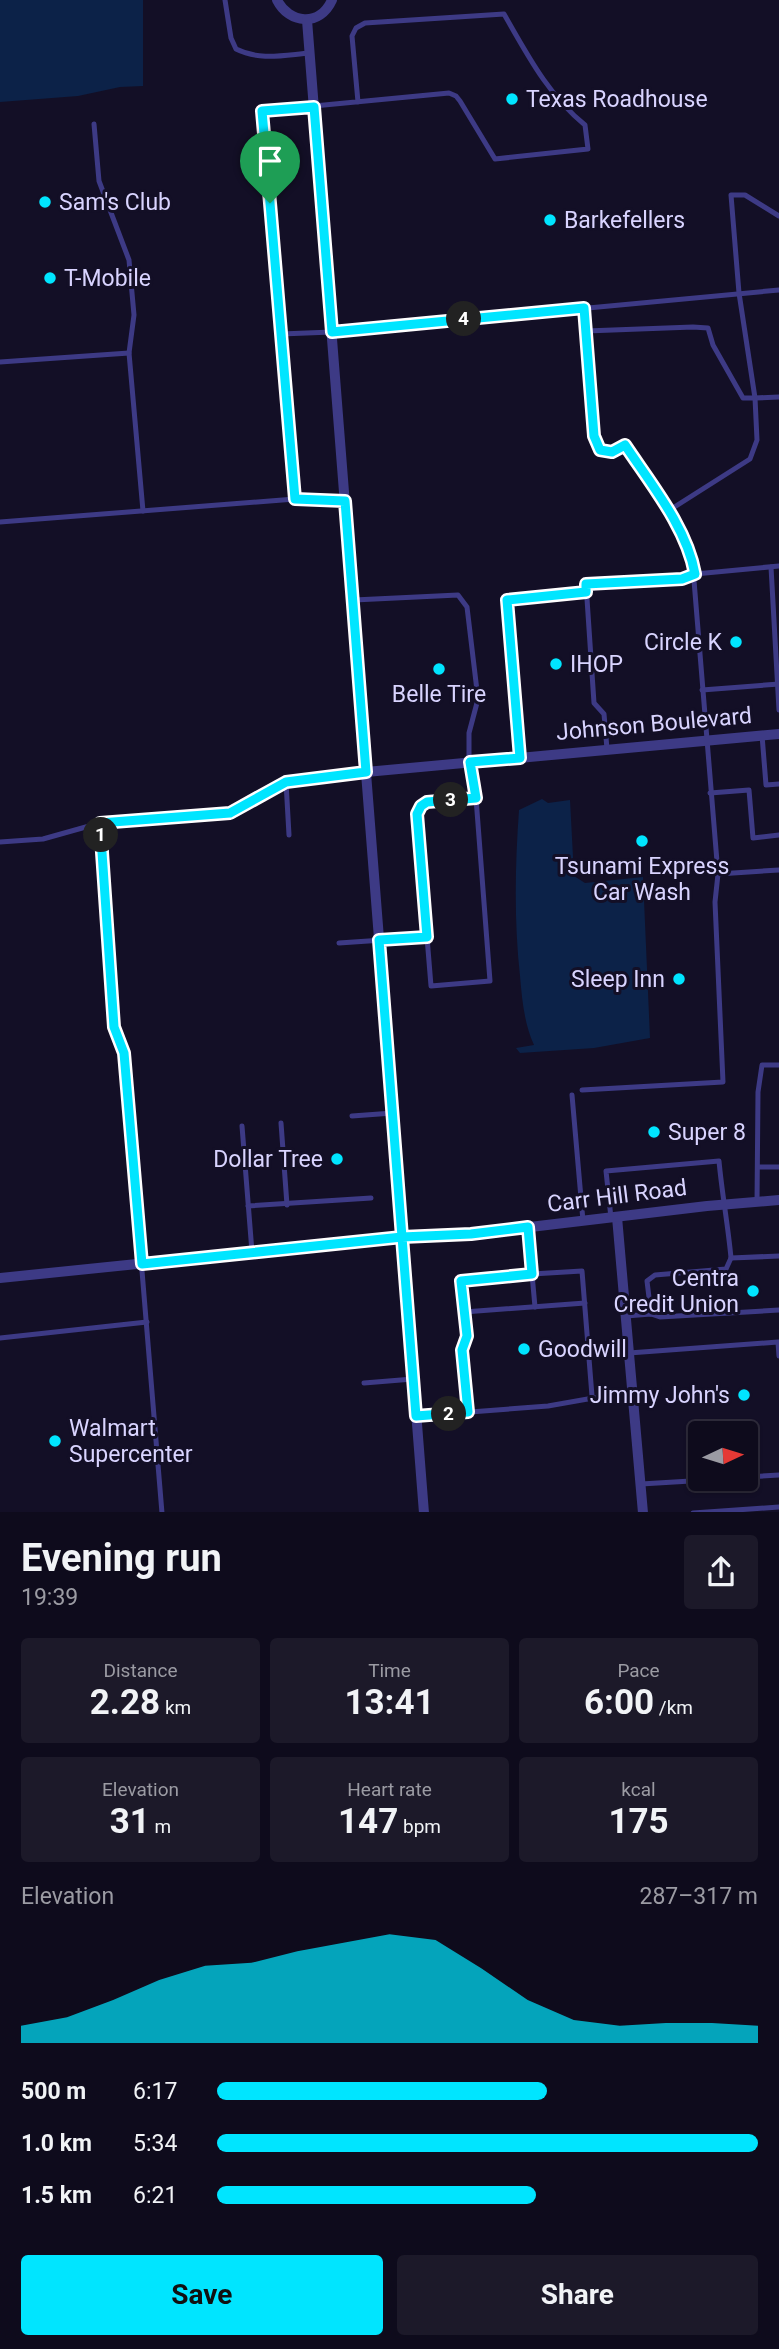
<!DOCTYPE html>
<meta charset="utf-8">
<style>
:root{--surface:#0e0b1c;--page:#1c1929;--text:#f1f3f6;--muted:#9b9ba3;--line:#2e2b3b;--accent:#00e5ff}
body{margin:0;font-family:Roboto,sans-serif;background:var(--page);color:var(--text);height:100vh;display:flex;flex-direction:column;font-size:26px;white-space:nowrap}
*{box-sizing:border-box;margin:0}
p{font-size:23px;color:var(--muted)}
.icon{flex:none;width:38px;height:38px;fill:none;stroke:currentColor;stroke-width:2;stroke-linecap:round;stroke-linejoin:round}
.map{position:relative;height:1512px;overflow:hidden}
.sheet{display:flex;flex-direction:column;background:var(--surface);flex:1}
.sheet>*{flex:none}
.needle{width:46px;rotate:86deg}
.tools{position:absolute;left:688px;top:1421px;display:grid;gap:14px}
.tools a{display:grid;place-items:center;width:70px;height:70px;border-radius:7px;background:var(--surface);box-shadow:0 2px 5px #0004,0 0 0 2px var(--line);font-size:35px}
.pin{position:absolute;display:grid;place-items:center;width:60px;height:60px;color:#fff;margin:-72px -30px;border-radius:50% 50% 50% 0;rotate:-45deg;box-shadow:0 0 7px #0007}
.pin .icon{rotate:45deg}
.km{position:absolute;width:35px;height:35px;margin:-18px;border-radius:50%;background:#222;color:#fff;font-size:19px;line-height:35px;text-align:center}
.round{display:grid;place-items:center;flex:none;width:74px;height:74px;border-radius:7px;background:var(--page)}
.summary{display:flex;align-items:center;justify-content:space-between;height:119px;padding:0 21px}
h1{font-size:38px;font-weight:700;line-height:52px}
.figures{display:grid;grid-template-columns:repeat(3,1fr);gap:10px;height:119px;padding:7px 21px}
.figures div{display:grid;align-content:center;border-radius:7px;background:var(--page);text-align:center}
.figures b{font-size:35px;font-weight:700}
.figures small{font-size:19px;font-weight:400}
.figures p{font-size:19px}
.chart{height:196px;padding:14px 21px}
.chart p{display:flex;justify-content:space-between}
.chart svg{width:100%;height:126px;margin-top:7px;fill:var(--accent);opacity:.7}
.cta{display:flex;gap:14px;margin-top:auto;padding:14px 21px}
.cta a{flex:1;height:80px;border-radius:7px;background:var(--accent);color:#111;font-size:28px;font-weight:700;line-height:80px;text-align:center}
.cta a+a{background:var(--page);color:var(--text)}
ul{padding:0 21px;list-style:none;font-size:23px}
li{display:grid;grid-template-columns:112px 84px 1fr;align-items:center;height:52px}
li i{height:18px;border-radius:9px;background:var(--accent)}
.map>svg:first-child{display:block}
.water{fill:#0c2248}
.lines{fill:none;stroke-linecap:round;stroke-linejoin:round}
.lane{stroke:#3d3a85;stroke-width:5}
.street{stroke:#3d3a85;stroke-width:10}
.route-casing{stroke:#fff;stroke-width:14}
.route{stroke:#00e5ff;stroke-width:9}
.poi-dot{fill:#00e5ff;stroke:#130f26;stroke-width:2.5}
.labels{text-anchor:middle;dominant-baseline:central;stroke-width:6;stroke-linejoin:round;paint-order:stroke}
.poi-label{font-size:23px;fill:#d9d4ff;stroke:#130f26;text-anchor:start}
.street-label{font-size:23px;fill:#d9d4ff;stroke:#130f26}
</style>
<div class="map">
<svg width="779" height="1513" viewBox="0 0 779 1513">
<rect width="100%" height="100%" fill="#130f26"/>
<!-- water -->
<g class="water">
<polygon points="0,0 143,0 143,86 120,87 78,96 0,102"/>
<path d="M542,799L548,803L570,800L574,876L585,883L643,877L650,1038L594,1048L520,1053L516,1048L534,1045C524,1023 522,999 520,976C514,921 515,866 519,810Z"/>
</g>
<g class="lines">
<!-- lane -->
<g class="lane">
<path d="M225,0L231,38L236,49C260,61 284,55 310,53"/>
<polyline points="94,124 99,181 129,260 134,315 129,353 143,511"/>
<polyline points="779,216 745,195 731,195 739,293 755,398 779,397"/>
<polyline points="586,331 693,327 708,328 713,345 743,398 755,398 757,440 750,459 668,511"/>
<polyline points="281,334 332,332 779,290"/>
<polyline points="0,362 129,353"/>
<path d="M295,499L262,111L449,93L456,96L460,101L495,159L588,149L585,125C548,95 527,54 504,14L365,23L356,28L352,36L358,102"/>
<polyline points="0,522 295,499 345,501"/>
<polyline points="771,567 779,710"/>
<polyline points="702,690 779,684"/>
<polyline points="762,735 766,785 779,784"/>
<polyline points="607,749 604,714 594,703 586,584 682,579 695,574 779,566"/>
<polyline points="520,758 507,600 586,592"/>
<polyline points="286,782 289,835"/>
<polyline points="710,793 749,790 753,838 779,835"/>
<polyline points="100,823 114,1027 124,1053 162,1513"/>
<polyline points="0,842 43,839 100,823 230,813 286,782 366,772"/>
<polyline points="718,874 779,870"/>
<polyline points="427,937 431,986 490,981 476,798"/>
<polyline points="339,943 427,937 417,814 421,806 427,802 476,798 469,762 469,733 478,699 467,607 458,595 354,600"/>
<polyline points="582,1090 723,1082 715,902 718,874 692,556 668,511 625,445 612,451 600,450 594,436 584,308"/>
<polyline points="572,1095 583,1221"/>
<polyline points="352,1116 393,1113"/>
<polyline points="281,1123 287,1205"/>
<polyline points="242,1126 252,1252"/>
<polyline points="758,1167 779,1167"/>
<polyline points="757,1202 758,1092 762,1065 779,1065"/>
<polyline points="248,1206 371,1198"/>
<path d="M611,1218L606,1171L719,1161C722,1194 728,1225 731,1258L779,1256"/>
<polyline points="528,1227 532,1274 582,1271 592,1396"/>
<polyline points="464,1312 585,1303"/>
<polyline points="651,1314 647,1281 655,1275 726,1269 731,1258"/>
<polyline points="626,1316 651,1314 660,1317 779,1310"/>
<polyline points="0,1338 147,1322"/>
<polyline points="629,1353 778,1342 779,1356"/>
<polyline points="364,1383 413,1379"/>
<polyline points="468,1412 462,1350 467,1336 461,1281 532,1274 535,1307"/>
<polyline points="417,1416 548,1406 633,1391"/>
<polyline points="746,1477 779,1475"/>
<polyline points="641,1484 724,1479"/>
<polyline points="693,1513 779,1507"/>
</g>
<!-- street -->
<g class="street">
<path d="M277,0C289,24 320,27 332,0"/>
<polyline points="307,20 424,1513"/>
<polyline points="366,772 779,734"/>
<polyline points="617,1217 643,1513"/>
<polyline points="0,1278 402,1237 471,1234 707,1206 779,1200"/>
</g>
</g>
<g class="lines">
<!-- route casing -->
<g class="route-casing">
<path id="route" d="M270,203L295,499L345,501L366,772L286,782L230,813L100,823L114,1027L124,1053L142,1264L402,1237L416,1416L468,1412L462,1350L467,1336L461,1281L532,1274L528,1227L471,1234L402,1237L379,940L427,937L417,814L421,806L427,802L476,798L470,762L520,758L507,600L586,592V584L682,579L695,574C687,528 651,484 625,445L612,452L600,450L594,436L584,308L332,332L314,107L262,111L270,203"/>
</g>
<!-- route -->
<use href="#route" class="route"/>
</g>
<!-- markers -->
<g class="poi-dot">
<circle cx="512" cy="99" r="7"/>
<circle cx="45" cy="202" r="7"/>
<circle cx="550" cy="220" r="7"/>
<circle cx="50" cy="278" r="7"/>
<circle cx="736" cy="642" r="7"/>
<circle cx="556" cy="664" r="7"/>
<circle cx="439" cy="669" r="7"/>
<circle cx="642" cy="841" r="7"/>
<circle cx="679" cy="979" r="7"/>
<circle cx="654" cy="1132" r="7"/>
<circle cx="337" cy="1159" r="7"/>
<circle cx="753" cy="1291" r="7"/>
<circle cx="524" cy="1349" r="7"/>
<circle cx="744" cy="1395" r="7"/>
<circle cx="55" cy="1441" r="7"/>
</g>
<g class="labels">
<!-- poi labels -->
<g class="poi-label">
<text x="526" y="99">Texas Roadhouse</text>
<text x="59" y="202">Sam's Club</text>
<text x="564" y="220">Barkefellers</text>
<text x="64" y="278">T-Mobile</text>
<text x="722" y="642" text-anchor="end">Circle K</text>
<text x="570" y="664">IHOP</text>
<text x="439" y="694" text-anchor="middle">Belle Tire</text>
<text x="642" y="866" text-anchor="middle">Tsunami Express<tspan x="642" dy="26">Car Wash</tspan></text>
<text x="665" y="979" text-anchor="end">Sleep Inn</text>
<text x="668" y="1132">Super 8</text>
<text x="323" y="1159" text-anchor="end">Dollar Tree</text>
<text x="739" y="1278" text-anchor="end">Centra<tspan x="739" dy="26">Credit Union</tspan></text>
<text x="538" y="1349">Goodwill</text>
<text x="730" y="1395" text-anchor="end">Jimmy John's</text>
<text x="69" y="1428">Walmart<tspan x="69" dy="26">Supercenter</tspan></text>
</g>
<!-- street labels -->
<g class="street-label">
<text transform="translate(654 724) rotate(-5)">Johnson Boulevard</text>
<text transform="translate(617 1196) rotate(-7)">Carr Hill Road</text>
</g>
</g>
</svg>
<div class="tools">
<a><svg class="needle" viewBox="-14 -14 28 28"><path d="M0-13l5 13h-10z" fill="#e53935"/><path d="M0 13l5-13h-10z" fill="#9b9ba3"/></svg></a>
</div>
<div class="pin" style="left:270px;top:203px;background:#1e9e55"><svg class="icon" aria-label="arrive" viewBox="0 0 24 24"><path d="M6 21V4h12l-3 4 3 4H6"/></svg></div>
<b class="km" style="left:101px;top:835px">1</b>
<b class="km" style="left:449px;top:1414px">2</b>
<b class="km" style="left:451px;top:800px">3</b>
<b class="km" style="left:464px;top:319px">4</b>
</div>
<section class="sheet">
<div class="summary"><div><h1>Evening run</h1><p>19:39</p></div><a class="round"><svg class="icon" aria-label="share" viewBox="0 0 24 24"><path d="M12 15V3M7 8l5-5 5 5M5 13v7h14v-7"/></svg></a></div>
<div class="figures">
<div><p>Distance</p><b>2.28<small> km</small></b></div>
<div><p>Time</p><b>13:41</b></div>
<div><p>Pace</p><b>6:00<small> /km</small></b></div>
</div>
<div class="figures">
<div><p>Elevation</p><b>31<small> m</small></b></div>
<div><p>Heart rate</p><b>147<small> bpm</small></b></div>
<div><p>kcal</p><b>175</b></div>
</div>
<div class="chart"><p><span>Elevation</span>287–317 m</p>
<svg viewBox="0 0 160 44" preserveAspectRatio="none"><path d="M0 44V38L10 35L20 29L30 22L40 17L50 16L60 12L70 9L80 6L90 8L100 18L110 29L120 36L130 38L140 37L150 37L160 38V44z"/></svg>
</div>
<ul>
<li><b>500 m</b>6:17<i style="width:61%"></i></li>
<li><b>1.0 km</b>5:34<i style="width:100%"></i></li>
<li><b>1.5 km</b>6:21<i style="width:59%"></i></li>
</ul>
<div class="cta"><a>Save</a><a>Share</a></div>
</section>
